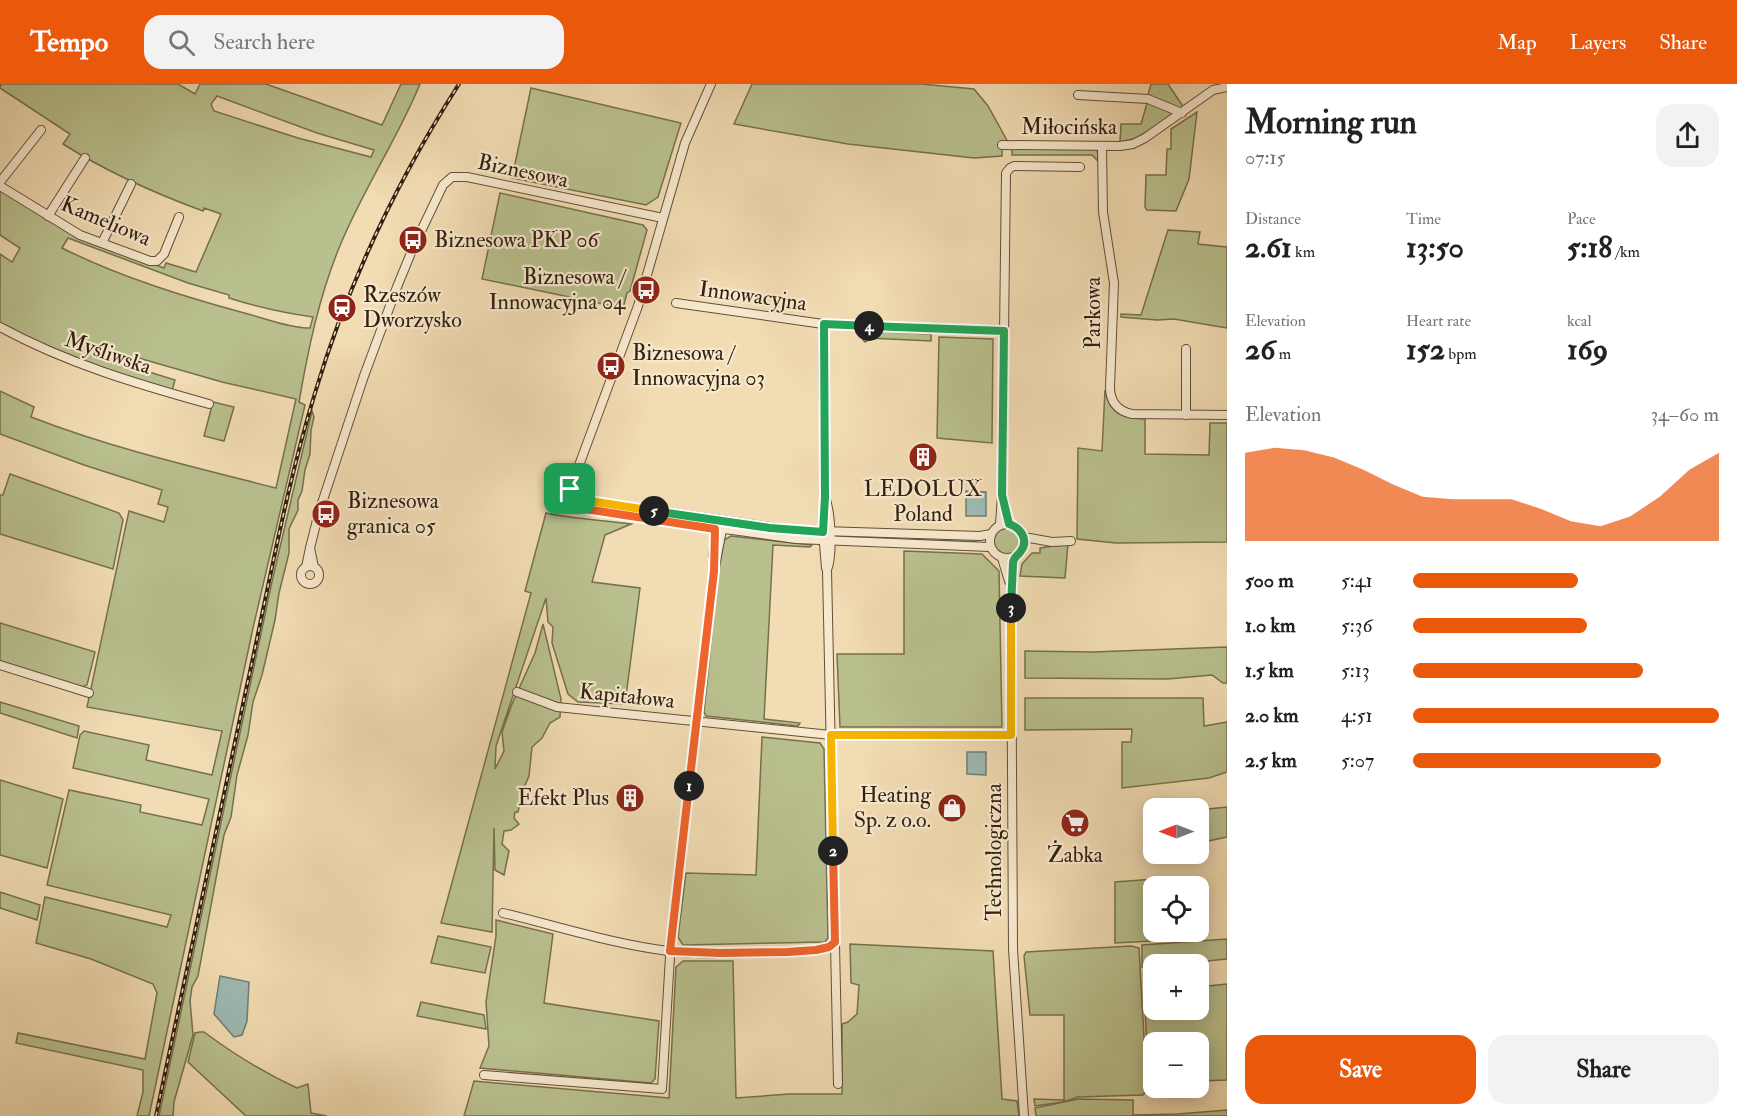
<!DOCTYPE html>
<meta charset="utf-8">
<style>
:root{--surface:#fff;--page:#f2f2f2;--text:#222;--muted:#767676;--accent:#ea580c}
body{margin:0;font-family:"IM FELL Double Pica",serif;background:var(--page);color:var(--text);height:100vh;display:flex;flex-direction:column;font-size:22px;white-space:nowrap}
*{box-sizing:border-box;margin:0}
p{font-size:20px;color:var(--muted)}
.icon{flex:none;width:33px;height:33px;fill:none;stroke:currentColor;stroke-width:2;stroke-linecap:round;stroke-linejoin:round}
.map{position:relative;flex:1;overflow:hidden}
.details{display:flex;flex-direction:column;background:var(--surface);width:510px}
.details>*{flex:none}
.needle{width:39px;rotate:270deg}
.buttons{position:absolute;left:1143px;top:714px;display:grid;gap:12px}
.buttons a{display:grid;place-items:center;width:66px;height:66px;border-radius:12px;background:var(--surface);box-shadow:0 3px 15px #0003;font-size:30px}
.pin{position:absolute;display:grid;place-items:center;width:51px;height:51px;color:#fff;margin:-26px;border-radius:12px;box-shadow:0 3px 9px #0006}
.km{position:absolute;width:30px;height:30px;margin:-15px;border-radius:50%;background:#222;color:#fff;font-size:16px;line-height:30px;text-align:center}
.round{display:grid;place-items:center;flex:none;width:63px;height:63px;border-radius:18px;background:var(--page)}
.headline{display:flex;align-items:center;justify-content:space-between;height:102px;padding:0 18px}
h1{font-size:33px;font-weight:700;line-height:45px}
.metrics{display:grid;grid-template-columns:repeat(3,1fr);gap:9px;height:102px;padding:6px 18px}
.metrics div{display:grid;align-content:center}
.metrics b{font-size:30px;font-weight:700}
.metrics small{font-size:16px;font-weight:400}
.metrics p{font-size:16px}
.chart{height:168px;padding:12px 18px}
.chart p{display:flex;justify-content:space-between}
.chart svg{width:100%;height:108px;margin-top:6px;fill:var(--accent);opacity:.7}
.action{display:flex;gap:12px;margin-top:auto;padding:12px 18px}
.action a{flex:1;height:69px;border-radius:18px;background:var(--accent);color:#fff;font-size:24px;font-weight:700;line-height:69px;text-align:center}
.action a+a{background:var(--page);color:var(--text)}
ul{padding:0 18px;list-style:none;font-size:20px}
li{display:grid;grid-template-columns:96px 72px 1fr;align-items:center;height:45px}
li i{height:15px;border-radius:8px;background:var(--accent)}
header{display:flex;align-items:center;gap:36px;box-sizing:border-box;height:84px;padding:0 30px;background:var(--accent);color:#fff}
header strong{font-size:28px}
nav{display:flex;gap:33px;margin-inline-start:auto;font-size:21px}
.search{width:420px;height:54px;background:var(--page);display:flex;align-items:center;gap:15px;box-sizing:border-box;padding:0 21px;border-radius:18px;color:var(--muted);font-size:22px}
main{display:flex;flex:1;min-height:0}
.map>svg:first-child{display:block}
.green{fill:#b9c08e;stroke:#76704e;stroke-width:1.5;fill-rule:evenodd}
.water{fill:#9dbab4;stroke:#737c72;stroke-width:1.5}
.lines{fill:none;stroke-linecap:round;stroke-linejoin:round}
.minor-casing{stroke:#634f38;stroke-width:10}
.minor{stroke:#f7e8ce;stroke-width:8}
.rail-casing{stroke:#33200f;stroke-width:4}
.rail{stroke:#f7e8ce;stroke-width:1.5;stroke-dasharray:4.5;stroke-linecap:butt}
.split-1-casing{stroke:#fff;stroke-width:12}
.split-2-casing{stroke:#fff;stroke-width:12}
.split-3-casing{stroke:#fff;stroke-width:12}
.split-4-casing{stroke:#fff;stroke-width:12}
.split-5-casing{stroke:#fff;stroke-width:12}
.split-6-casing{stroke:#fff;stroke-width:12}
.split-1{stroke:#f0652b;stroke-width:8}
.split-2{stroke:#f0652b;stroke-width:8}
.split-3{stroke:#f5b400;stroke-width:8}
.split-4{stroke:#22a559;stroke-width:8}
.split-5{stroke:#22a559;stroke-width:8}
.split-6{stroke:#f5b400;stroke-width:8}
.labels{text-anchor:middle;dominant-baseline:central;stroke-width:4.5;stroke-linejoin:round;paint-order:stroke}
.street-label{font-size:22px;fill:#33200f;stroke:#f7e8ce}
.poi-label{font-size:22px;fill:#33200f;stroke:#f7e8ce;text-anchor:start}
</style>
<header>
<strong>Tempo</strong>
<div class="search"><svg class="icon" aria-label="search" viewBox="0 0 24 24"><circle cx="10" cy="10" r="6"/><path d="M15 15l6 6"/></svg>Search here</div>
<nav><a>Map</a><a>Layers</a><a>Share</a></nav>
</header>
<main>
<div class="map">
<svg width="1227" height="1032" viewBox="0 0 1227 1032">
<rect width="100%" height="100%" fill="#f2dcb3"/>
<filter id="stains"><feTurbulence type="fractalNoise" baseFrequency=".00333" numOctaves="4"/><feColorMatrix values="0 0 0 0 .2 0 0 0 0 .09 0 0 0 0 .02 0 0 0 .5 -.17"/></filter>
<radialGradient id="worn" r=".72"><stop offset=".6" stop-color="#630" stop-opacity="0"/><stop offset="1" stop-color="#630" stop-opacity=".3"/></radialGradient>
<!-- green -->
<g class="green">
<path d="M1,0H178L195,10L200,0H266L382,41L401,0H420C397,56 362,107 339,164C319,213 308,266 299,318L305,321L253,544L149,1032H137L143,1008V986L16,959L18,949L145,975L157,909L153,900L91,875L36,859L45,813L167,843L171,831L47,801L69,706L141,721L140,728L202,741L209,715L73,684L80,651L84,647L149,661L146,676L212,691L222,647L87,623L129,427L164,438L168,423L158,420L162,406L84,381L0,350V307L34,323L31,333C111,364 193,383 276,404L296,315L222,298L135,273L133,283L175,296L172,307L56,268L0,241V170L12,178L20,164L0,151V105L72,150L164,184L166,179L196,188L221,130L204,124L203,127C154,109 107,88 63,60L70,50L0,4ZM217,12L317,49L374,66L371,73L298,54L214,27L211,20ZM68,154L188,199L229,211V214C257,223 284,229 313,233L310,244C290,244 267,235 248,230C185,213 120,193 62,164Z"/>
<polygon points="752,0 921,0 974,5 988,22 1009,60 1002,60 1002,72 974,74 848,60 734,40"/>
<polygon points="1151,0 1168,0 1184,24 1182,25 1148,11"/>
<polygon points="531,4 681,39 658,113 646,121 512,94"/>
<polygon points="1148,16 1172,28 1172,32 1137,54 1120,58 1121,40 1141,40"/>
<polygon points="1197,28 1189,95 1176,127 1147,126 1145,123 1146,91 1166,91 1167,65 1171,65 1171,45"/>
<polygon points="1012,64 1097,65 1099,78 1092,71 1012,71"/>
<polygon points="500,109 643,141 647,146 630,207 627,209 623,224 482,195"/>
<polygon points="1168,146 1200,148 1198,160 1227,163 1227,244 1174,235 1157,236 1121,233 1121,230 1141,231"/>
<polygon points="863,247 931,250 931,257 868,254 867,257 865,258 863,256"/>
<polygon points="939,253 993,255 992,359 937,354"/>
<path d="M1105,306C1109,329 1123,335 1145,335V370L1209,371L1210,339H1227V458L1116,459L1077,455L1078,364L1102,367Z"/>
<polygon points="213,318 234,323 224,357 204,352"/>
<polygon points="312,327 314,333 311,346 310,370 305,386 302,407 298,416 298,426 289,445 289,469 279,509 275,536 262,591 253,618 248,651 237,691 231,733 224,751 198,892 192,903 190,917 193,951 174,1018 173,1032 159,1032 273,493"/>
<polygon points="10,390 119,429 123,436 113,485 0,450 0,411 3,411"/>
<path d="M546,429C574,435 602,436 631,440L605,451L592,498L640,504L625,620L578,618L568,610L552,559L553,543L548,538L546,514L496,662L495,685L504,667L502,648L512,620L535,569L543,540L561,615L560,633L550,639L542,654L532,663L529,692L523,706L518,728H515L514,734L519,740L511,746L504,747L502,760L509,767L504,791L495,786L494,744L492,848L441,839L531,509L525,507Z"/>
<circle cx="1007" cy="457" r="13"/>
<polygon points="846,451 976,455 976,458 846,454"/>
<polygon points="731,452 812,461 810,463 773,461 764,635 800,639 798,642 706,632 704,628 718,492 724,456"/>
<polygon points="1068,460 1065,494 1020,492 1022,480 1032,469 1040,469 1040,464"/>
<polygon points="904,467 982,470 999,487 1002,643 840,643 837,570 904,570"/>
<polygon points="0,539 95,568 87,601 82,603 0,577"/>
<polygon points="1227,563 1227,599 1223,599 1212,591 1168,595 1025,594 1025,567 1093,568"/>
<polygon points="1025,614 1203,614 1204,642 1227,638 1227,688 1209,694 1122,704 1122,658 1131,658 1132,645 1025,646"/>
<polygon points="0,618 79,642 77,654 0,629"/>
<polygon points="762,653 820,659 824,665 828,854 825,858 683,861 678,853 686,789 756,791"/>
<polygon points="0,696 63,715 47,784 0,771"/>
<polygon points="1227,723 1227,753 1199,759 1199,726"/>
<polygon points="1182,793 1184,802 1154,802 1154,848 1190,848 1191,855 1115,859 1115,798"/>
<polygon points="0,808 40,821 37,836 0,824"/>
<polygon points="496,836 553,850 544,919 659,937 655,995 651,999 480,984 489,962 486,918 496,852"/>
<polygon points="438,852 491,863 485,889 431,879"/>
<polygon points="1227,855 1227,875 1178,880 1154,880 1153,882 1142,883 1142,861"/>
<polygon points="850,860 993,867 1002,1015 1017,1017 1019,1032 464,1032 474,997 669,1014 676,883 683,877 733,877 736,1014 789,1010 842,1010 842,940 848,938 857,930 859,901 851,899"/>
<polygon points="1131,862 1139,864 1147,1006 1143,1011 1078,1013 1063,1018 1035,1022 1034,1015 1064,1016 1064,931 1030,931 1024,872 1026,868"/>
<polygon points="1227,900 1227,996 1199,997 1198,958 1154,958 1153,998 1149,998 1144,909 1153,908 1154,926 1198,926 1199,903"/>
<polygon points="421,918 484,931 486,945 417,932"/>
<path d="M200,948H204C235,971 262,988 297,1004L308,1000L311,1029L327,1032H246L188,978L195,949Z"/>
<polygon points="1078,1015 1133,1016 1133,1031 1178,1030 1227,1026 1227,1032 1036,1032 1035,1024"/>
</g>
<!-- water -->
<g class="water">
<polygon points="966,407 986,408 986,432 966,432"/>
<polygon points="967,668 986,668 986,691 967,690"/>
<polygon points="220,892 249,898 247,937 242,951 234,953 214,930"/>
</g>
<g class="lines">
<!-- minor casing -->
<g class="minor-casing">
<g id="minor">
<polyline points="711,0 685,59 638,222 578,384 567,408 568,417 574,422 588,426 796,455 990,463"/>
<polyline points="1078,11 1148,15 1182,29"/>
<polyline points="1002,61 1120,62 1133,60 1145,54 1213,6 1227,3"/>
<path d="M1102,62L1103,128L1114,199L1110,303C1110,317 1117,327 1132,330L1227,331"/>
<polyline points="0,98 41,46"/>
<polyline points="0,102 80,151 150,177 157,177 164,170 179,133"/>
<polyline points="48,132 85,74"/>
<polyline points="102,159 131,100"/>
<polyline points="676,219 823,240 1004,247"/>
<polyline points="823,240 825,413 823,448 826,484"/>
<path d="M0,243C66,279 137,300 209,320"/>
<polyline points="1186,331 1186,265"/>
<polyline points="570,404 574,411 583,416 791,446 980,452 991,450"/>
<path d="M825,413C831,428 833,471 827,486L838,1000"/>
<polyline points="1004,416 1009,440"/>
<circle cx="1007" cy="457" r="17"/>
<polyline points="1000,441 1002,411 1006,89 1010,84 1014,82 1080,83"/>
<polyline points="1024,453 1052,458 1071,457"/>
<polyline points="310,464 319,428 364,292 397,203 413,164 443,101 452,93 467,93 663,134"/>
<polyline points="713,472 717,440"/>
<polyline points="1014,473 1011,504 1013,865 1024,1032"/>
<polyline points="1002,474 1009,497"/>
<circle cx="310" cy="491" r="9"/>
<polyline points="306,483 310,464 314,483"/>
<polyline points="0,581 89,609"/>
<polyline points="517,608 557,623 831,651 1011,651"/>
<path d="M503,829C557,842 612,860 668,867C703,871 738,869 773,868C792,867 820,870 835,858"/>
<polyline points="484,991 662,1005 671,856 714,487 722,446 720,436"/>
</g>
</g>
<!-- minor -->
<use href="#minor" class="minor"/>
<!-- rail casing -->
<g class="rail-casing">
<path id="rail" d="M156,1032C186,890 216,748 246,606C268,507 285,407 315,309C348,199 397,97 459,0"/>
</g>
<!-- rail -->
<use href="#rail" class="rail"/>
</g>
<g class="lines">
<!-- split-1 casing -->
<g class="split-1-casing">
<path id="split-1" d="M570,405C562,414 570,421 579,424L715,445L714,487L689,702"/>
</g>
<!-- split-2 casing -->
<g class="split-2-casing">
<polyline id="split-2" points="689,702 670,867 720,869 787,868 816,866 829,863 835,858 833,767"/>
</g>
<!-- split-3 casing -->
<g class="split-3-casing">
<polyline id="split-3" points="833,767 831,651 1011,651 1011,524"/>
</g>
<!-- split-4 casing -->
<g class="split-4-casing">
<path id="split-4" d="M869,242L1004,247L1002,411L1009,440C1021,444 1029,456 1021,467C1017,473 1014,472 1013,479L1011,524"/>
</g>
<!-- split-5 casing -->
<g class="split-5-casing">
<polyline id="split-5" points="654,427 770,444 823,448 825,413 824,240 869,242"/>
</g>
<!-- split-6 casing -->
<g class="split-6-casing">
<polyline id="split-6" points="570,405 574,411 583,416 654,427"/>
</g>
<!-- split-1 -->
<use href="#split-1" class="split-1"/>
<!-- split-2 -->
<use href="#split-2" class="split-2"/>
<!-- split-3 -->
<use href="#split-3" class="split-3"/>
<!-- split-4 -->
<use href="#split-4" class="split-4"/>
<!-- split-5 -->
<use href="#split-5" class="split-5"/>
<!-- split-6 -->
<use href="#split-6" class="split-6"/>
</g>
<!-- icons -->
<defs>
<g id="bus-disc" transform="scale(1.5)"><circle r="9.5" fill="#8f2418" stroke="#f7e8ce"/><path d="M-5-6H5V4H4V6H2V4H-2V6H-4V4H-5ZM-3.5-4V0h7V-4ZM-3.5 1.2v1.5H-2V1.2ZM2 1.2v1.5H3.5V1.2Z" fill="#fff"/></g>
<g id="station-disc" transform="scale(1.5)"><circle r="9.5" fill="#8f2418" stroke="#f7e8ce"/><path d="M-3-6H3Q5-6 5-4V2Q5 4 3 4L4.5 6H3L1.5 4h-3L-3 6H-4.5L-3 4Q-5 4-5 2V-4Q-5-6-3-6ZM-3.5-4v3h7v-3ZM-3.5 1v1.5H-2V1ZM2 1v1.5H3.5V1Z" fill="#fff"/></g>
<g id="building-disc" transform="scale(1.5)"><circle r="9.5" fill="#8f2418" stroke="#f7e8ce"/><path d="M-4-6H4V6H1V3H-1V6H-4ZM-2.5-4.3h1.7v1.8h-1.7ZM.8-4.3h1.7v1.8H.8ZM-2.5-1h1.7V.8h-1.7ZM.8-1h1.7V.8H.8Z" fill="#fff"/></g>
<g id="shop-disc" transform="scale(1.5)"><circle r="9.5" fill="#8f2418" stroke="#f7e8ce"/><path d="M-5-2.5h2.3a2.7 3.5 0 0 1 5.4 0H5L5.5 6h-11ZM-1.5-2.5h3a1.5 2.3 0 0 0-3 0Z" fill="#fff"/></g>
<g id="supermarket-disc" transform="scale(1.5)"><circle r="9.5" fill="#8f2418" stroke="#f7e8ce"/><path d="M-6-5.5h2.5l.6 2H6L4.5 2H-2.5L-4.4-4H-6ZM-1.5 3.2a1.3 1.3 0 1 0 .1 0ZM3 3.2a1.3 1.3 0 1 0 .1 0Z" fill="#fff"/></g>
</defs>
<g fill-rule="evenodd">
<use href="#bus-disc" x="413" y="156"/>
<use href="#bus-disc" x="646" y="206"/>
<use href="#station-disc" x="342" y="224"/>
<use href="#bus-disc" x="611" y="282"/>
<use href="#building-disc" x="923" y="373"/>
<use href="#bus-disc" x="326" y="430"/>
<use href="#building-disc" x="630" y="714"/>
<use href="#shop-disc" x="952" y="724"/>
<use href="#supermarket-disc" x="1075" y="739"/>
</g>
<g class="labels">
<!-- street labels -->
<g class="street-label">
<text x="1069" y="43">Miłocińska</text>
<text transform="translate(523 87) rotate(12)">Biznesowa</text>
<text transform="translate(106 137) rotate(23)">Kameliowa</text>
<text transform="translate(753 212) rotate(8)">Innowacyjna</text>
<text transform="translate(1093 229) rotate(-90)">Parkowa</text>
<text transform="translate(108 269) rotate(19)">Myśliwska</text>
<text transform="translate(627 612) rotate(6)">Kapitałowa</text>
<text transform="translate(994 768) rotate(-90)">Technologiczna</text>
</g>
<!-- poi labels -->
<g class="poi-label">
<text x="434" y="156">Biznesowa PKP 06</text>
<text x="625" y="193" text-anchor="end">Biznesowa /<tspan x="625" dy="25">Innowacyjna 04</tspan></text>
<text x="363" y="211">Rzeszów<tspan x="363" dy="25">Dworzysko</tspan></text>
<text x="632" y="269">Biznesowa /<tspan x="632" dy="25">Innowacyjna 03</tspan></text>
<text x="923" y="405" text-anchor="middle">LEDOLUX<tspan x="923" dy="25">Poland</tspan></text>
<text x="347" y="417">Biznesowa<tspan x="347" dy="25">granica 05</tspan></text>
<text x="931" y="711" text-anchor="end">Heating<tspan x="931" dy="25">Sp. z o.o.</tspan></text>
<text x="609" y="714" text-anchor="end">Efekt Plus</text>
<text x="1075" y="771" text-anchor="middle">Żabka</text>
</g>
</g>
<rect width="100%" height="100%" filter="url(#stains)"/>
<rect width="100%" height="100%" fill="url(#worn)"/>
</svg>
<div class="buttons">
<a><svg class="needle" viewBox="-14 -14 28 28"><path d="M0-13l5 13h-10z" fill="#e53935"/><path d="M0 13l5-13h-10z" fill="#767676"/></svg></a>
<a><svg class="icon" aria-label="locate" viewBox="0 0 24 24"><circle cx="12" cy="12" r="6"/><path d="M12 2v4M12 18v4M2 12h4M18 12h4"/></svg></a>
<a>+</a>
<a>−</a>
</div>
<div class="pin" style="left:570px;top:405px;background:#1e9e55"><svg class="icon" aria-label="arrive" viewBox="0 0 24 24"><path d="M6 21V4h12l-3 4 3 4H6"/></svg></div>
<b class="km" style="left:689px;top:702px">1</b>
<b class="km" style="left:833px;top:767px">2</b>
<b class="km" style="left:1011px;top:524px">3</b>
<b class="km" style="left:869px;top:242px">4</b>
<b class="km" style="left:654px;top:427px">5</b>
</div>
<section class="details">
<div class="headline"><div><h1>Morning run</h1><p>07:15</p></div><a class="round"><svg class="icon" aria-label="share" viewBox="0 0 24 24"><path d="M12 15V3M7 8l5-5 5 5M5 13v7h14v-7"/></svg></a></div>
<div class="metrics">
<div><p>Distance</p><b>2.61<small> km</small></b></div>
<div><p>Time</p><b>13:50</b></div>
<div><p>Pace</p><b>5:18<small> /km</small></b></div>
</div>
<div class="metrics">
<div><p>Elevation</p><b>26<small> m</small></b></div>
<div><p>Heart rate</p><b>152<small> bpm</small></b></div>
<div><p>kcal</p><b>169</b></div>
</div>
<div class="chart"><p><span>Elevation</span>34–60 m</p>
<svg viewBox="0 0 160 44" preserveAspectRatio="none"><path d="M0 44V8L10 6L20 7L30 10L40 15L50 21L60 26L70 27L80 27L90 27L100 31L110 36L120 38L130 34L140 26L150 15L160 8V44z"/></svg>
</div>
<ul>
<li><b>500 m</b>5:41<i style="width:54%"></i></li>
<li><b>1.0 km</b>5:36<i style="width:57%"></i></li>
<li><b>1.5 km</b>5:13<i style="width:75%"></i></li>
<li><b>2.0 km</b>4:51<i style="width:100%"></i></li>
<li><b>2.5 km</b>5:07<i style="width:81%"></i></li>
</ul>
<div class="action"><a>Save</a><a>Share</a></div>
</section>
</main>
